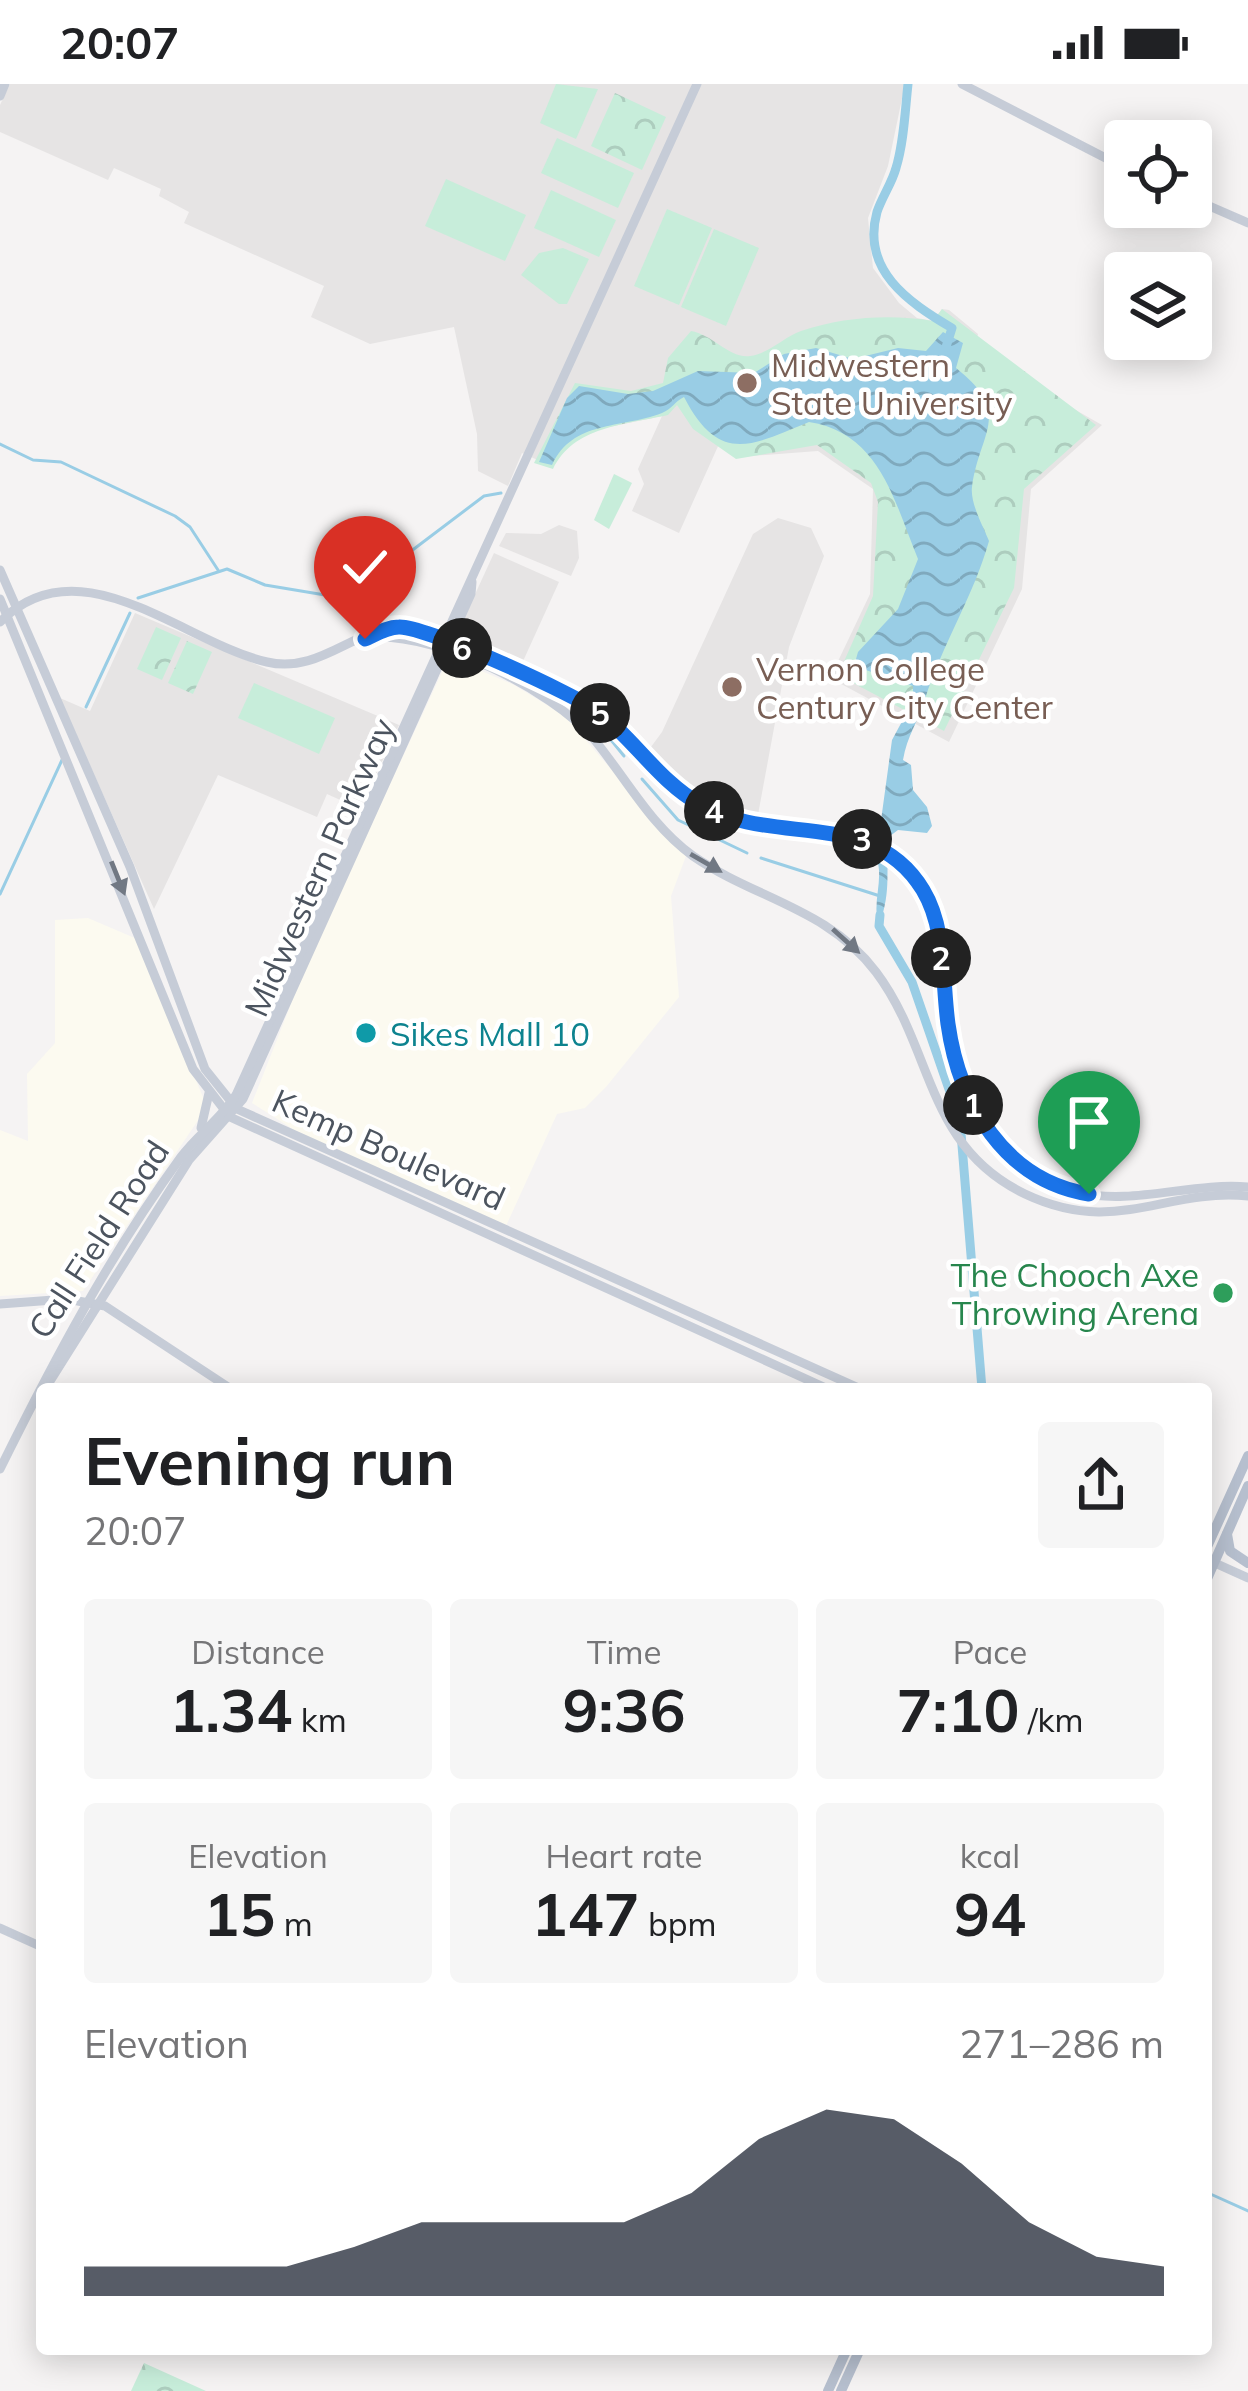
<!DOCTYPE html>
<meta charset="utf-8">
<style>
:root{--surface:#fff;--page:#f6f6f6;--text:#202124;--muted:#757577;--accent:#111827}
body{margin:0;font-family:Mulish,sans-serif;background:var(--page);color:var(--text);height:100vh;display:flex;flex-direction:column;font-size:45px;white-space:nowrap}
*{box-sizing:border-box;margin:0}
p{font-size:39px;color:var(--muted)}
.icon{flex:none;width:66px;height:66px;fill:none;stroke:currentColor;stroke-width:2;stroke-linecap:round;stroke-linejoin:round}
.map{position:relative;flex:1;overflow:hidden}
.panel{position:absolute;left:36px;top:1299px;width:1176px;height:972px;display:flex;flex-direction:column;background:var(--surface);border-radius:12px;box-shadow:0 6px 30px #0003}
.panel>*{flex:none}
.fabs{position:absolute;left:1104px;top:36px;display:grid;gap:24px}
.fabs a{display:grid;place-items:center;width:108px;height:108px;border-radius:12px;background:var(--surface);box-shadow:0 6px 30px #0003;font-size:60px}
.pin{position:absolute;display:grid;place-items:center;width:102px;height:102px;color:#fff;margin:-123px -51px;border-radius:50% 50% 50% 0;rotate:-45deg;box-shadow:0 0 12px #0007}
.pin .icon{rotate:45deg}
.km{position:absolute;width:60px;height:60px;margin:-30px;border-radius:50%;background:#222;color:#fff;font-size:33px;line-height:60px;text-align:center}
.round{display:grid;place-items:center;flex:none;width:126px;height:126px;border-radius:12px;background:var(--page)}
.overview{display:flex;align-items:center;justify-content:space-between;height:204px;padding:0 48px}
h1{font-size:66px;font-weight:700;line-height:90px}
.metrics{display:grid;grid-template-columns:repeat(3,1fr);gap:18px;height:204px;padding:12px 48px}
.metrics div{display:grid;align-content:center;border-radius:12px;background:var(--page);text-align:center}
.metrics b{font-size:60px;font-weight:700}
.metrics small{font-size:33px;font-weight:400}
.metrics p{font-size:33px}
.chart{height:336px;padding:24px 48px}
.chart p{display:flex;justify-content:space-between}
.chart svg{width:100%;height:216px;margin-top:12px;fill:var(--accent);opacity:.7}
.status{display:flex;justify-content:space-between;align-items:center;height:84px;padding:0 60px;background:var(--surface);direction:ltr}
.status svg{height:33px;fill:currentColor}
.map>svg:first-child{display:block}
.commercial{fill:#fcfaf0}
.education{fill:#e6e4e4}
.green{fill:#c7edda}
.forest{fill:url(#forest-crowns)}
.water{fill:url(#water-waves)}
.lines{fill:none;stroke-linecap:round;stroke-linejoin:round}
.stream{stroke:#99cde5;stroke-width:3}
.river{stroke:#99cde5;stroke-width:9}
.secondary{stroke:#c6ccd7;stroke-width:9}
.primary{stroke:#b6bfce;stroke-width:10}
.oneway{fill:#717883}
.route-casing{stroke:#fff;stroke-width:24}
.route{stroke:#1a73e8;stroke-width:15}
.education-dot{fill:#8d6e63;stroke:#fff;stroke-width:4.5}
.culture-dot{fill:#0f9aa8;stroke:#fff;stroke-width:4.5}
.leisure-dot{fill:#2e9e5b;stroke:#fff;stroke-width:4.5}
.labels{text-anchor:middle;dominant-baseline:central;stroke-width:9;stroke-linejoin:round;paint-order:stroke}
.education-label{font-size:33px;fill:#785e54;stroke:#fff;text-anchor:start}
.street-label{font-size:33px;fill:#4c545f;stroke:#fff}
.culture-label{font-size:33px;fill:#0d838f;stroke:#fff;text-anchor:start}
.leisure-label{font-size:33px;fill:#27864d;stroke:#fff;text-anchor:end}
</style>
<div class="status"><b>20:07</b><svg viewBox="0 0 49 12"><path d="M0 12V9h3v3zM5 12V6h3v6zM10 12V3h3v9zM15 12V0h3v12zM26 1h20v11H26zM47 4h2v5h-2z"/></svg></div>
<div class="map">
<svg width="1248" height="2307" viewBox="0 0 1248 2307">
<defs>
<pattern id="forest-crowns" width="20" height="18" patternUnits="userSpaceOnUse" patternTransform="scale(3)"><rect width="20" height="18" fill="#c7edda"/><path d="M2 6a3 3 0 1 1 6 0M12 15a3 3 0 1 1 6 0" fill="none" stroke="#adcdbe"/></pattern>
<pattern id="water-waves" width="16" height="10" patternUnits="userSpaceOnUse" patternTransform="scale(3)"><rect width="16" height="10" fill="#99cde5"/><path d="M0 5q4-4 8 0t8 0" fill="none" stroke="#7fa9bd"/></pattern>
</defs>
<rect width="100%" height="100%" fill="#f5f3f3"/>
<!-- commercial -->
<g class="commercial">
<polygon points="449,573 514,601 565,632 686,772 671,812 679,913 606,1003 585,1024 557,1030 506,1142 296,1047 252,1019 306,882"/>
<polygon points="88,834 137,855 203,1013 203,1029 83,1207 0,1212 0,1046 28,1057 27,990 55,959 55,836"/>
</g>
<!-- education -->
<g class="education">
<polygon points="10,0 905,0 888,82 868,134 873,184 899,219 917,234 933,237 942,225 949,226 978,250 974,268 1102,341 1031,405 1022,505 949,658 830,594 870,510 873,405 818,367 737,373 719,360 679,449 632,427 644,400 638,385 662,332 580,349 551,382 522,369 508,402 478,387 477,350 454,243 370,260 311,233 324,202 184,139 189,128 159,112 161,105 114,84 108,96 0,48 0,21"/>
<polygon points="778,434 811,444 824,472 789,563 757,736 704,720 645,671 662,648 753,450"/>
<polygon points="559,441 577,447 579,474 571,492 499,462 506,449 541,450"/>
<polygon points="494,469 559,498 519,586 454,556"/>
<polygon points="135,529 399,641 360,725 327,710 317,733 218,691 154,825 60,614 90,627"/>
</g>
<!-- green -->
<g class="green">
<polygon points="556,0 598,5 576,55 540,39"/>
<polygon points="557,54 634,89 618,124 541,89"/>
<polygon points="446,95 526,131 505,177 425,142"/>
<polygon points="551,106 616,136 599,173 534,144"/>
<polygon points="667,125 712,144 679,221 634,202"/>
<polygon points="714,145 759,164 726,242 681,223"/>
<polygon points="563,164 589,175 567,220 559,220 521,191 539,169"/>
<polygon points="614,390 632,399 609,445 594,436"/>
<polygon points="254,599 335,634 319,670 238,634"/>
</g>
<!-- forest -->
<g class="forest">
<polygon points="615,9 666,33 642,86 591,62"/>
<path d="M942,225L1096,341L1024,405L1014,504L944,647L838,591L873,512L878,418L871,399L817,361L736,375L693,345L677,321L668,331C624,341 574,342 553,385L534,379L575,299L631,307L663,299L668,274L691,247C712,250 730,275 750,272C768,270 784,253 801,247C843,233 890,230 933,237Z"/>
<polygon points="156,543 181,554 162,596 137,585"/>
<polygon points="187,557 212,568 193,610 168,599"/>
<polygon points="144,2279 206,2307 131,2307"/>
</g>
<!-- water -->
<path class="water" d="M943,248L963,259L956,284C1014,330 979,348 972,403C970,419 983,442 989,457C974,511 942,561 925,615C918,638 907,652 903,676L911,681L913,706L927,723L932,742L927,749L898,746L890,752C884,788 893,802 879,842C871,818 885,795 876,773L892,656L913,617V602L854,582L858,568L898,525L918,475C894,417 880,349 809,338C754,360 720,383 684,313C674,318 672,325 662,329C620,345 573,336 552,381L539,378L567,314L579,302L628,310L653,307L698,287L754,289L784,270L816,264L853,275L898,264L926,267Z"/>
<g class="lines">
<!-- stream -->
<g class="stream">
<polyline points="0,360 33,376 61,378 175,432 190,443 218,486"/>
<polyline points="138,514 227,485 265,501 337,513 402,474 484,412 501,409"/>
<polyline points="563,616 603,646 624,672"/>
<polyline points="86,623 130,529"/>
<polyline points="642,695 678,736 747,769"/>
<polyline points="761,774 880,812"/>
<polyline points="0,810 62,676"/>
<polyline points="1206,2108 1248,2127"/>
</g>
<!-- river -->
<g class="river">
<path d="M908,0C905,27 904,58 896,84C892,99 882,113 877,128C861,186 908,218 952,244L946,263"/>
<polyline points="880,831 879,842 912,898 960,1037 982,1305"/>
</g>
<!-- secondary -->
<g class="secondary">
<polyline points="962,0 1125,84"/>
<polyline points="0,12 5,0"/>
<polyline points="1191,114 1248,139"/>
<polyline points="0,486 130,783 205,985 237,1025 861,1305"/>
<polyline points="0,515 193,985 230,1033 828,1305"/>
<path d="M0,538C80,457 184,559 267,578C322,591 358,539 408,543C450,555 567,603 599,628C640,661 666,707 716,729C781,757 859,730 910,790C945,830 941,886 948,937C957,1011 998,1089 1076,1108C1132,1122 1191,1098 1248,1103"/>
<path d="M375,553C439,550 550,605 593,654C626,694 650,741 693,772C755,815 828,824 876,888C934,965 925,1062 1025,1110C1116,1153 1163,1104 1248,1112"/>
<polyline points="201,1044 209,1009"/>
<polyline points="0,1220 67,1215 105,1222 231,1305"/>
<polyline points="45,1305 189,1076 243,1015 471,510 472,498"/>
<path d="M0,1385C54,1276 109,1172 181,1073C197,1051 221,1035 236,1011L697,0"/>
<polyline points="1206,1475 1248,1494"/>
<polyline points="0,1844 42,1863"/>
</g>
<!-- primary -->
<g class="primary">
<polyline points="1227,1450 1230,1467 1248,1479"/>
<polyline points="1206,1465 1248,1372"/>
<polyline points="1206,1497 1248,1402"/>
<polyline points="828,2307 847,2265"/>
<polyline points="841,2307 860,2265"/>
</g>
</g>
<!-- one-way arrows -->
<defs><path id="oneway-solid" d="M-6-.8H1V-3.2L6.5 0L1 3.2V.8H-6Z" transform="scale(3)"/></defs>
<g class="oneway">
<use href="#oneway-solid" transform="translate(706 779) rotate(30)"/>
<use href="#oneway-solid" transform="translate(118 794) rotate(68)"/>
<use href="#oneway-solid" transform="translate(846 857) rotate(42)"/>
</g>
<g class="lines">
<!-- route casing -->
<g class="route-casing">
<path id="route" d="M365,555C376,550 387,543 399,543C426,542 577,611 600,629C636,658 660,698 701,721C773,763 873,723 923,806C946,844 942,896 948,940C959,1019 1005,1097 1089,1110"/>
</g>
<!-- route -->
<use href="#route" class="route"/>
</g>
<!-- markers -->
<g class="education-dot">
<circle cx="747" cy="299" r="12"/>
<circle cx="732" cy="603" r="12"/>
</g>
<circle class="culture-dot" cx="366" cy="949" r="12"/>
<circle class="leisure-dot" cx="1223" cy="1209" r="12"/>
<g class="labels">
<!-- education labels -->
<g class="education-label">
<text x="771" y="280">Midwestern<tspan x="771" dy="38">State University</tspan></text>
<text x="756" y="584">Vernon College<tspan x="756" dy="38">Century City Center</tspan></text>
</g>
<!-- street labels -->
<g class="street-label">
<text transform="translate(319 783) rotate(-66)">Midwestern Parkway</text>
<text transform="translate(389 1065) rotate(24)">Kemp Boulevard</text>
<text transform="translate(98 1155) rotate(-57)">Call Field Road</text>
</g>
<!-- culture labels -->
<g class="culture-label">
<text x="390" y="949">Sikes Mall 10</text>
</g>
<!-- leisure labels -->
<g class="leisure-label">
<text x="1199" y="1190">The Chooch Axe<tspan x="1199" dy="38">Throwing Arena</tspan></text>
</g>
</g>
</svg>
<div class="fabs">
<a><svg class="icon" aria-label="locate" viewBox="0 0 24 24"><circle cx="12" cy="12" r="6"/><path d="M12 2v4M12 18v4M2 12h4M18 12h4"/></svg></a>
<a><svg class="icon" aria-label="layers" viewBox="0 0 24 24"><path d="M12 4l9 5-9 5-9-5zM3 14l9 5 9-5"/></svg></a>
</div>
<div class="pin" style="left:1089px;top:1110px;background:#1e9e55"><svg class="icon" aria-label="arrive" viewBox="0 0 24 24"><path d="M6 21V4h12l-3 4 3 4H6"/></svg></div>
<div class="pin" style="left:365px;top:555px;background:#d93025"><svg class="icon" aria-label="check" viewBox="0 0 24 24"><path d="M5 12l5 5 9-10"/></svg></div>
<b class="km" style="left:973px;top:1021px">1</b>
<b class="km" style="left:941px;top:874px">2</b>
<b class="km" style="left:862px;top:755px">3</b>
<b class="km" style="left:714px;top:727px">4</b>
<b class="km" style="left:600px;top:629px">5</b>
<b class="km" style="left:462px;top:564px">6</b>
<section class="panel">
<div class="overview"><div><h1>Evening run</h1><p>20:07</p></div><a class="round"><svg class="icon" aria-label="share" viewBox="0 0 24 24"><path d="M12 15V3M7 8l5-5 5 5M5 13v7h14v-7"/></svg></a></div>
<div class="metrics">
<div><p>Distance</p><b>1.34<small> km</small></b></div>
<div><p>Time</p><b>9:36</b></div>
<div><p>Pace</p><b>7:10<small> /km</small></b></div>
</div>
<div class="metrics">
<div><p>Elevation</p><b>15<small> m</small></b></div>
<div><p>Heart rate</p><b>147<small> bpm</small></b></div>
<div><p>kcal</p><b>94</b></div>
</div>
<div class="chart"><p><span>Elevation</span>271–286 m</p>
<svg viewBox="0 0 160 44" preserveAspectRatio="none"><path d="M0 44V38L10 38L20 38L30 38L40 34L50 29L60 29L70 29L80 29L90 23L100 12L110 6L120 8L130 17L140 29L150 36L160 38V44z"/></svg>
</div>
</section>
</div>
